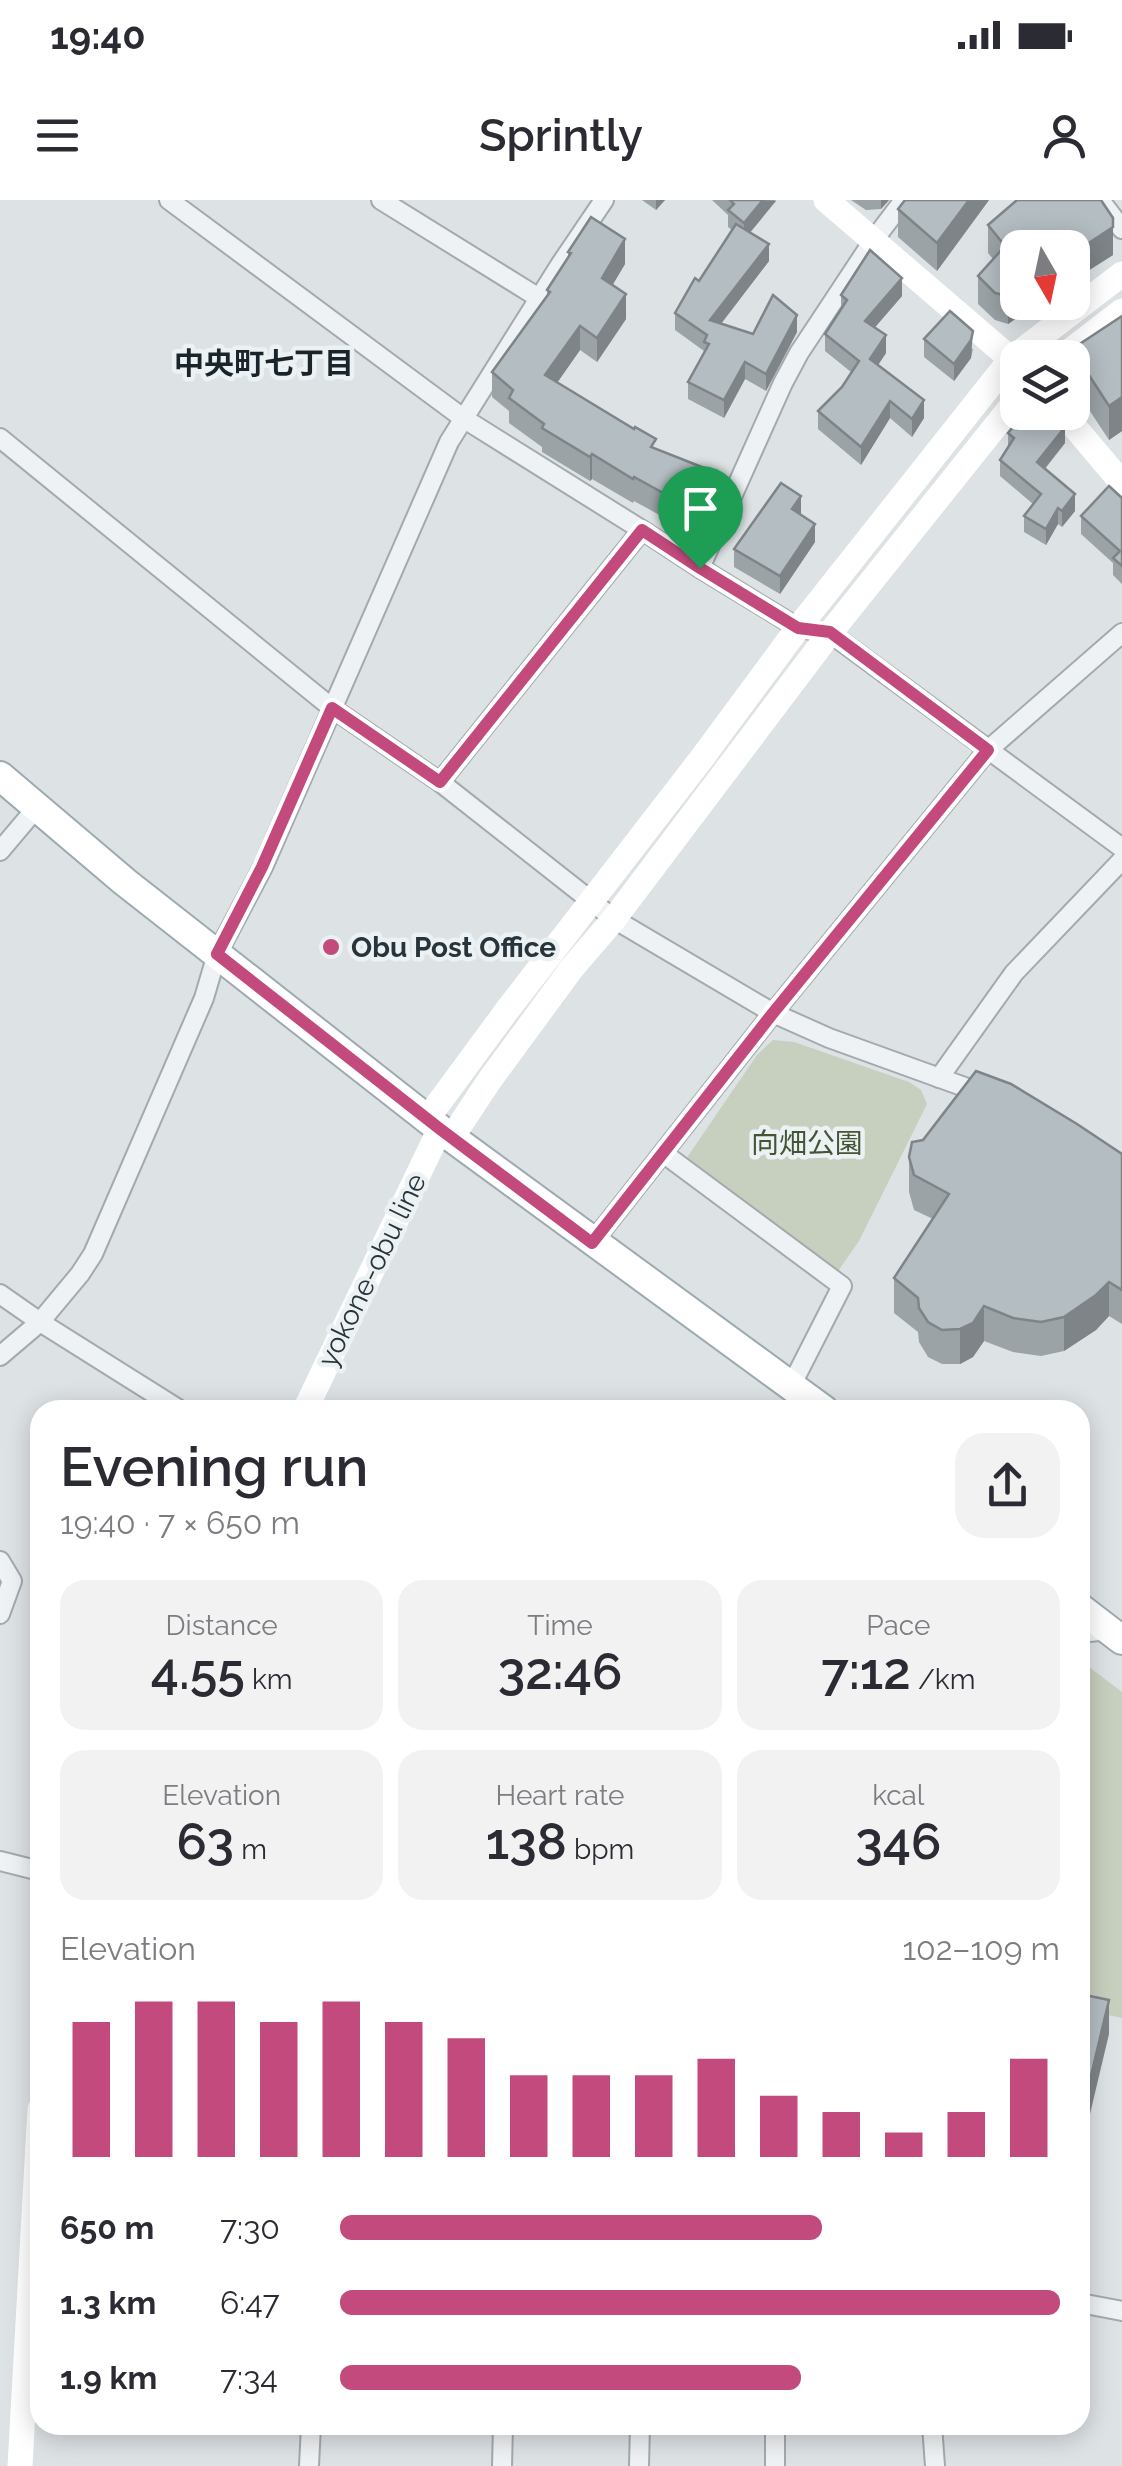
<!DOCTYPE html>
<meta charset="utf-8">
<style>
:root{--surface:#fff;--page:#f2f2f3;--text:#2b2b33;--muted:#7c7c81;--accent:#c34a7c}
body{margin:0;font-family:Raleway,"Noto Sans JP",sans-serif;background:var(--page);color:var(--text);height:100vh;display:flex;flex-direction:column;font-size:38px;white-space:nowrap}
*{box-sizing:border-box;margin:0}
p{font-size:32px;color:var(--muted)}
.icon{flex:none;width:55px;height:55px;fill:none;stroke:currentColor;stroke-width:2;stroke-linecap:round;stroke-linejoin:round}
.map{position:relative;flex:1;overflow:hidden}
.details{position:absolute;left:30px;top:1200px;width:1060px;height:1035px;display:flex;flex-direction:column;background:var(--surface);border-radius:30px;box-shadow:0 5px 25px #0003}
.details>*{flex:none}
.needle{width:65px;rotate:171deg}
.controls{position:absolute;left:1000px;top:30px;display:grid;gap:20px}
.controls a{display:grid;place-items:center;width:90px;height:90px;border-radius:20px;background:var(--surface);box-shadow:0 5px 25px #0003;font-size:50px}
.pin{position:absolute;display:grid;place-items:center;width:85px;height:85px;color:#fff;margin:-102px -42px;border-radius:50% 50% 50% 0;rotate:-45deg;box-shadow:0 0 10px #0007}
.pin .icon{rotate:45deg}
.round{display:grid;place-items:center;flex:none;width:105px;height:105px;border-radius:30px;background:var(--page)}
.overview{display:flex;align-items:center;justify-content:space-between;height:170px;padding:0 30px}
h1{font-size:55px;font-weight:600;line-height:75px}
.metrics{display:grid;grid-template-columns:repeat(3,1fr);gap:15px;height:170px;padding:10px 30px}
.metrics div{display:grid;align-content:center;border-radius:25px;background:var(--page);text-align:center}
.metrics b{font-size:50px;font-weight:600}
.metrics small{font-size:28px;font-weight:400}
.metrics p{font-size:28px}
.chart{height:280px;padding:20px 30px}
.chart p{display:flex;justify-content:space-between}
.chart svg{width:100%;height:180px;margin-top:10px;stroke:var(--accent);stroke-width:6}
ul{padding:0 30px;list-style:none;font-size:32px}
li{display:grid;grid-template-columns:160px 120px 1fr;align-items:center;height:75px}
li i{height:25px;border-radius:12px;background:var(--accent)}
.status{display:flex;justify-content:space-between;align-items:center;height:70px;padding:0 50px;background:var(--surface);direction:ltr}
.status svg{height:28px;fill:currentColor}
header{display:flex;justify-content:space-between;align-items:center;height:130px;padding:0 30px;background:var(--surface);font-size:45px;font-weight:600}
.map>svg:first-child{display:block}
.green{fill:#c7cfbe}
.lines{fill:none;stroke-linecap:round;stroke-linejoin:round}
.street-casing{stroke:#a3aaaf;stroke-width:22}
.primary-casing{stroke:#9daab0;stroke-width:32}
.street{stroke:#eff2f4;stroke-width:18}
.secondary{stroke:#fff;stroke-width:25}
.primary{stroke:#fff;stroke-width:28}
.wall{fill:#9ba3a7}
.shaded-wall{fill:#7e8488}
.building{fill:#b4bdc2;stroke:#7e8488;stroke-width:2.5}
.route-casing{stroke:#fff;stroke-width:20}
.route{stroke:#c34a7c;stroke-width:12}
.poi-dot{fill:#c34a7c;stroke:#ecf1f3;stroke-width:4}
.labels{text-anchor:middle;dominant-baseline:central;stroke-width:9;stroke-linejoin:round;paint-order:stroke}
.poi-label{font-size:28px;font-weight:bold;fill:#28343b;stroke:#ecf1f3;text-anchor:start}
.park-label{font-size:28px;fill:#445536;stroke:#ecf1f3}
.street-label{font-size:28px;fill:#28343b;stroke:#ecf1f3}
.neighbourhood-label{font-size:30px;font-weight:bold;fill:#1a242b;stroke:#ecf1f3}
</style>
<div class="status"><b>19:40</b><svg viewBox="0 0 49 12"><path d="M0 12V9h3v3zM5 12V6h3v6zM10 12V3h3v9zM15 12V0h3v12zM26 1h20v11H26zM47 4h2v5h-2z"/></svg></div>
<header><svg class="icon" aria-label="menu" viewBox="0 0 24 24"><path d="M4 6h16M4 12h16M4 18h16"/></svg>Sprintly<svg class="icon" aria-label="person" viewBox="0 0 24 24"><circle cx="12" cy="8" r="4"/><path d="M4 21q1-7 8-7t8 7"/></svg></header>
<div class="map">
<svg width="1122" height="2266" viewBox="0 0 1122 2266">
<rect width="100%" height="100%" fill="#dde2e5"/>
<!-- green -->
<g class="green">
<polygon points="773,840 794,842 909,882 921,890 927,904 859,1041 836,1074 759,1018 686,959 757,855"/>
<polygon points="1080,1460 1122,1492 1122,1818 1080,1809"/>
</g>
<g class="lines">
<!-- street casing -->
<g class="street-casing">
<g id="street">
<polyline points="169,0 463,218 642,330 700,368 798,428 830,433 1122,648"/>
<polyline points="381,0 539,98"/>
<polyline points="1100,0 1122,29"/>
<polyline points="0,238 332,508 440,582 642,330"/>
<polyline points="700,368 783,183 799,153 873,41 904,0"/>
<polyline points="440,582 614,719 773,813 829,838 984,894"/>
<polyline points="0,651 38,606"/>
<polyline points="939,878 1014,773 1122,660"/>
<polyline points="663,953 842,1086 791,1186"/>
<polyline points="592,1043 773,813 988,550 1122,433"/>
<polyline points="0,1094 40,1122 180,1210"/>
<polyline points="0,1156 40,1122 80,1074 93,1054 204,798 217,754 263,667 449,242 560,65 604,0"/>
<polyline points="0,1361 12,1381 0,1414"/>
<polyline points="1080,1433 1108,1430"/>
<polyline points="0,1661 40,1671"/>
<polyline points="1080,2103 1122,2111"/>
<polyline points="932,2225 935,2266"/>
<polyline points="309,2266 311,2225"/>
<polyline points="502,2266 503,2225"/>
<polyline points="639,2266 640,2225"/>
<polyline points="775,2266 775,2225"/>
</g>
</g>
<!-- primary casing -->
<g class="primary-casing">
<g id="primary">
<polyline points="0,576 125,682 440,929 824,1210"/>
<polyline points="1080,1408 1122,1440"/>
</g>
</g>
<!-- street -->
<use href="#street" class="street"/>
<!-- secondary -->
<g class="secondary">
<polyline points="826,0 1018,165"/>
<polyline points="1061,158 1122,111"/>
<polyline points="1062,212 1122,283"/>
<polyline points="427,919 508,809 702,558 798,428 1011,159 1122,74"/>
<polyline points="452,937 489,881 572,768 614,719 830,433 1018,198"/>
<polyline points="305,1210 440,929"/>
<polyline points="20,2266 40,1909"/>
</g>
<!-- primary -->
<use href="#primary" class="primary"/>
</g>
<!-- wall -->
<g class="wall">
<polygon points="642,0 665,0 656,10"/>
<polygon points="712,0 776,0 750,32 769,61 721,124 753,134 797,132 766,191 745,179 724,218 688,199 688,182 704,151 675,130 675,113 699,81 732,30 728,27 728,15"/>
<polygon points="851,0 889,0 881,9 866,10"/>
<polygon points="989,0 937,71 898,37 898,9"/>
<polygon points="988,25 1113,46 1113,55 1072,81 1072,48 1018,102 1040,102 1008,124 995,120 978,104 978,76 993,59 988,53"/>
<polygon points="568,52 625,64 612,85 626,119 597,162 580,150 557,183 656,249 717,298 696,335 634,301 633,303 592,279 590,281 542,252 542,247 509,223 509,211 492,197 492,172 547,96 547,90 568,57"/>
<polygon points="841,95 902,96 874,128 886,153 878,165 924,218 912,237 890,218 861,265 818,229 818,211 842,187 851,172 825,151 825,134 841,109"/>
<polygon points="1122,116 1122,231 1109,240 1072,184 1072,149"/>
<polygon points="924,139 973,149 971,158 954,181 924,157"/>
<polygon points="1008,233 1065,243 1045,269 1075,311 1062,327 1058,324 1046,345 1024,332 1024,316 1033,304 1000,276 1000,260 1008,247"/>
<polygon points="1122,298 1122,384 1113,375 1113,363 1081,334 1081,316"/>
<polygon points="801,315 815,342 780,394 734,367 734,349"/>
<polygon points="1122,954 1122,1124 1109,1116 1096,1130 1064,1151 1041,1156 1013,1152 984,1141 973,1157 960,1164 942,1164 928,1157 919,1142 918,1132 894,1113 894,1078 933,1019 914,1010 909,992 909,957"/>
</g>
<!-- shaded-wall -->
<g class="shaded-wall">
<polygon points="656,0 665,0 656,10"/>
<polygon points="763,0 776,1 744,40 744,23"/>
<polygon points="881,0 889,0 881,9"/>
<polygon points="969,0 989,0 937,71 937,43"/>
<polygon points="1113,18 1113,55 1072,81 1072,54"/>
<polygon points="625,39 625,64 602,103 602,78"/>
<polygon points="769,44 769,61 710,138 710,120"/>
<polygon points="902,78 902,96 865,139 865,121"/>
<polygon points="1018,90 1018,102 1040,102 1008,124 1008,96"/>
<polygon points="626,94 626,119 597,162 597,138"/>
<polygon points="797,115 797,132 766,191 766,174"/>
<polygon points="580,126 580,150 545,200 545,175"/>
<polygon points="973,131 971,158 954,181 954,164"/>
<polygon points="886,135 886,153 870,177 870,159"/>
<polygon points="745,162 745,179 724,218 724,200"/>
<polygon points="1122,197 1122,231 1109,240 1109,206"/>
<polygon points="924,200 924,218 912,237 912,219"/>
<polygon points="890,201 890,218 861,265 861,247"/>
<polygon points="1065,227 1065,243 1037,278 1037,262"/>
<polygon points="592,254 592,279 590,281 590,257"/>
<polygon points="717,273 717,298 696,335 696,311"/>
<polygon points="1075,294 1075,311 1062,327 1062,311"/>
<polygon points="801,296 801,314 792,309"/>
<polygon points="1058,308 1058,324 1046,345 1046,329"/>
<polygon points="815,324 815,342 780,394 780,376"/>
<polygon points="1109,1082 1109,1116 1096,1130 1064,1151 1064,1117"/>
<polygon points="984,1106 984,1141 973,1157 960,1164 960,1129"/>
<polygon points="1109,1800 1109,1834 1080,1956 1080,1922"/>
</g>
<!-- building -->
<g class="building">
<polygon points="730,0 763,0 744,23 728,10 734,4"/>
<polygon points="905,0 969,0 937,43 898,9"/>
<polygon points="1017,0 1101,0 1113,18 1113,27 1072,54 1072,48 1018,48 1018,90 1008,96 995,93 978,76 1005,46 988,25"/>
<polygon points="591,17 625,39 602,78 626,94 597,138 580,126 545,175 634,229 635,227 656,239 651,247 717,273 696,311 634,277 633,279 592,254 590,257 542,228 544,224 509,198 513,190 492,172 550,92 547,90 571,53 568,52"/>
<polygon points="736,24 769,44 710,120 753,134 773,95 797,115 766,174 745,162 724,200 688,182 709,144 704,142 707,135 675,113 695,78 699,81"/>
<polygon points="870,50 902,78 865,121 886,135 870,159 924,200 912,219 890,201 861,247 818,211 842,187 859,161 825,134 847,100 841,95"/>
<polygon points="950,111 973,131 971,140 954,164 924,139"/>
<polygon points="1122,116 1122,197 1109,206 1072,149"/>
<polygon points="1025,212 1046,212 1065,227 1037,262 1075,294 1062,311 1058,308 1046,329 1024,316 1041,294 1000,260 1014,238 1008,233"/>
<polygon points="781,283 801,296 792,309 815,324 780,376 734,349"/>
<polygon points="1109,286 1122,298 1122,366 1113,358 1120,351 1081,316"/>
<polygon points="976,871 1011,884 1077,924 1122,954 1122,1090 1109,1082 1096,1095 1064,1117 1041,1122 1013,1118 984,1106 973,1123 960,1129 942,1130 928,1122 919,1108 918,1098 894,1078 949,994 914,975 909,957 912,942 923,940"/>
<polygon points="1080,1794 1109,1800 1080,1922"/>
</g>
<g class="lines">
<!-- route casing -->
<g class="route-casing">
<polygon id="route" points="642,330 700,368 798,428 830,432 988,550 773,813 592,1043 440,929 217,754 262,667 332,508 440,582"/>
</g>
<!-- route -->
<use href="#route" class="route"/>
</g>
<!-- markers -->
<circle class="poi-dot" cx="331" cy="747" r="10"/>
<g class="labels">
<!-- poi labels -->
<g class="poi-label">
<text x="351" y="747">Obu Post Office</text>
</g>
<!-- park labels -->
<g class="park-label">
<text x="807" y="943">向畑公園</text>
</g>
<!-- street labels -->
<g class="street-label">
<text transform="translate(372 1070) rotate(-64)">yokone-obu line</text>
</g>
<!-- neighbourhood labels -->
<g class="neighbourhood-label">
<text x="264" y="163">中央町七丁目</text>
</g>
</g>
</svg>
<div class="controls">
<a><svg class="needle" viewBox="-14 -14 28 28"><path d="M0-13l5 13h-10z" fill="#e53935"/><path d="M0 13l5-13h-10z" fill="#7c7c81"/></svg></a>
<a><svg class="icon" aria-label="layers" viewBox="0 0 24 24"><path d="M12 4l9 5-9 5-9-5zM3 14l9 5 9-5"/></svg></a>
</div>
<div class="pin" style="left:700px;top:368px;background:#1e9e55"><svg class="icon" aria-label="arrive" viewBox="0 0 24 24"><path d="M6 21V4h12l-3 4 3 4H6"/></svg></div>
<section class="details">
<div class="overview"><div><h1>Evening run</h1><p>19:40 · 7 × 650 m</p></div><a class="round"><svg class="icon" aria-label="share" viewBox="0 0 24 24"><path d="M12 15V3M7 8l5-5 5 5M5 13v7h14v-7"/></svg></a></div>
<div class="metrics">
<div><p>Distance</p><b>4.55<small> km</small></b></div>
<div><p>Time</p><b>32:46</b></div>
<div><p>Pace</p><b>7:12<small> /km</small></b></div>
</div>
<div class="metrics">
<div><p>Elevation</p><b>63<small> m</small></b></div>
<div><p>Heart rate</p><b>138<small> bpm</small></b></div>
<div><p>kcal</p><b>346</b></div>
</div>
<div class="chart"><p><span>Elevation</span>102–109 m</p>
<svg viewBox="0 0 160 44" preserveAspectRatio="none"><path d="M5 44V11M15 44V6M25 44V6M35 44V11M45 44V6M55 44V11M65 44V15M75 44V24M85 44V24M95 44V24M105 44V20M115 44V29M125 44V33M135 44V38M145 44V33M155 44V20"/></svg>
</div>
<ul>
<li><b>650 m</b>7:30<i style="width:67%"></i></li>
<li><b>1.3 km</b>6:47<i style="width:100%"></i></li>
<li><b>1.9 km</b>7:34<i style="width:64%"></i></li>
</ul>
</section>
</div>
